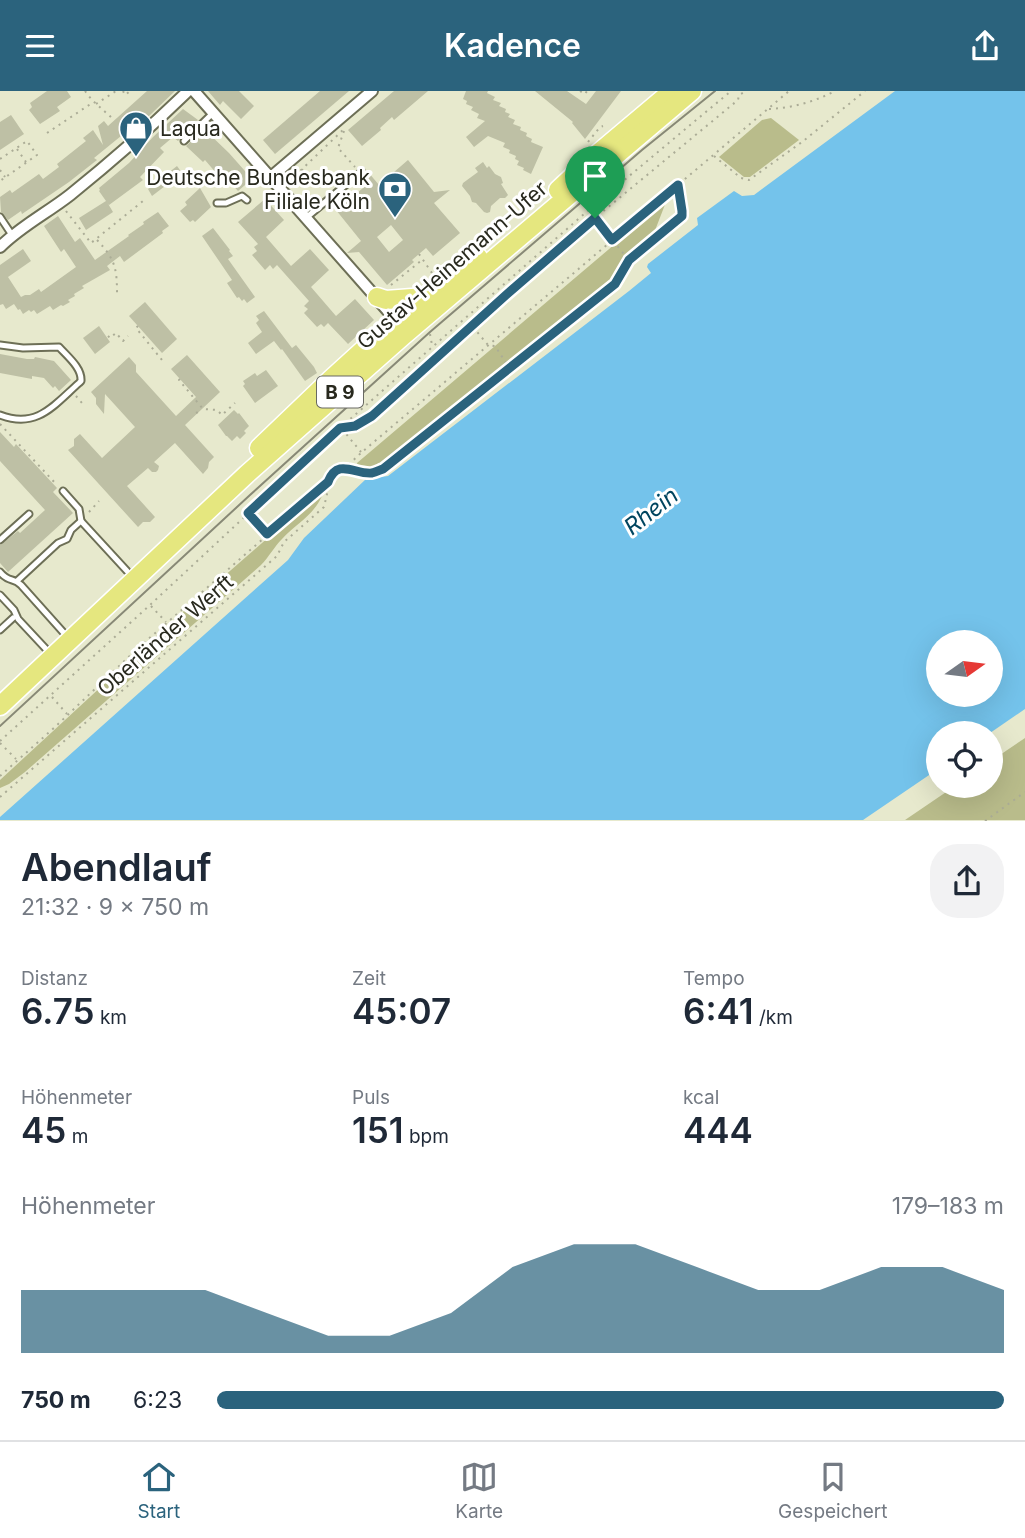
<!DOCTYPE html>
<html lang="de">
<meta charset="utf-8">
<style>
:root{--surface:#fff;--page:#f2f2f3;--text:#1f2937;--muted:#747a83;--line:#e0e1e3;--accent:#2b637d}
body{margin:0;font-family:Inter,sans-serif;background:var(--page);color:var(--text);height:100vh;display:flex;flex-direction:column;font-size:26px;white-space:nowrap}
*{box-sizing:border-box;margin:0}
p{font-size:23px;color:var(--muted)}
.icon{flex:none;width:38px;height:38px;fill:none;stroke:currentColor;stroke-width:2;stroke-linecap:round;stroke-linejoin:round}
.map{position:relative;height:730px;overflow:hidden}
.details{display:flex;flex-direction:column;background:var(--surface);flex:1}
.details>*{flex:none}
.needle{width:46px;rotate:76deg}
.fabs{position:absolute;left:926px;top:539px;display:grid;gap:14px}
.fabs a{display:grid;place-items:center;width:77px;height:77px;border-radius:50%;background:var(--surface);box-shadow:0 7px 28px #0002;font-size:35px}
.pin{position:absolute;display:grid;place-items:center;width:60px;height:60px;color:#fff;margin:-72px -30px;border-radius:50% 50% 50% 0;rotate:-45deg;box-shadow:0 0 7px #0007}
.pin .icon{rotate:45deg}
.round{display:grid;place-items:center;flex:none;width:74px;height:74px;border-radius:28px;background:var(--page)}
.head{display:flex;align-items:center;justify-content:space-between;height:119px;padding:0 21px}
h1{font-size:38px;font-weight:600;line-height:52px}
.metrics{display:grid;grid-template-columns:repeat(3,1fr);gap:10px;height:119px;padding:7px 21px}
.metrics div{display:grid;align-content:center}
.metrics b{font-size:35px;font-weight:600}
.metrics small{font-size:19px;font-weight:400}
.metrics p{font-size:19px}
.chart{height:196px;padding:14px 21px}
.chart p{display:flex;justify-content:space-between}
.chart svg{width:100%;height:126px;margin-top:7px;fill:var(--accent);opacity:.7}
ul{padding:0 21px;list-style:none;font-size:23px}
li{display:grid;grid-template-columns:112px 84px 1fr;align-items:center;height:52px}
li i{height:18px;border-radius:9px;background:var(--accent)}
header{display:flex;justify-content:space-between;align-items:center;height:91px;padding:0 21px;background:var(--accent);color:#fff;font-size:32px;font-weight:600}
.dock{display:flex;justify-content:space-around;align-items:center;height:98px;border-top:2px solid var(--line);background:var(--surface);font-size:19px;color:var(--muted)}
.dock a{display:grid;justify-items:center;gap:4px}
.dock .on{color:var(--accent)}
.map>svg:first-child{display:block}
.green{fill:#b9bc8b}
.water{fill:#74c3eb;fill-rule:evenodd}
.building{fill:#bec0a5;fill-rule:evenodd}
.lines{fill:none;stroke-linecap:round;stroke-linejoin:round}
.lane-casing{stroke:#6d6f56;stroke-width:9}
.street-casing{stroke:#6d6f56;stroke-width:14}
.primary-casing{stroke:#fff;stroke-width:21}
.path{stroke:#abac96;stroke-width:2;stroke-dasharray:2 5;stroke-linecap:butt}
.lane{stroke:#fff;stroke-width:5}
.street{stroke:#fff;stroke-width:10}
.primary{stroke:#e5e77f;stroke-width:18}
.tram{stroke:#888976;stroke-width:2}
.route-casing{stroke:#fff;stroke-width:14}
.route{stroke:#2b637d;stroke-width:9}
.labels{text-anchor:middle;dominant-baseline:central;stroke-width:6;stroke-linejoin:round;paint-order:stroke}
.shield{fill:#fff;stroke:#686962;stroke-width:2}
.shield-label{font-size:19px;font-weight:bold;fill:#28291e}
.poi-label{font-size:21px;fill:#28291e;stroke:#fff;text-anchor:start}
.street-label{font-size:21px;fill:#28291e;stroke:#fff}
.water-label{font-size:23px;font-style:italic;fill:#00455f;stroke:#fff}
</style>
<header><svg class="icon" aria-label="menu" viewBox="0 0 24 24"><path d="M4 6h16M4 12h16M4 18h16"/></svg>Kadence<svg class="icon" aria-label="share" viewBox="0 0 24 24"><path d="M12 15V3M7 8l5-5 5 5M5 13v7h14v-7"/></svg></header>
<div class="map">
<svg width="1025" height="730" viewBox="0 0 1025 730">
<rect width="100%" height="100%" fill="#e7e9cd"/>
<!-- green -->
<g class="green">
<polygon points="771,27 799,49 750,86 744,86 719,66 762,29"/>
<polygon points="666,111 654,142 626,166 612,191 384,373 373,377 358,376 357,372 615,153"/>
<path d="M325,397C317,423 299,430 282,448C274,456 269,466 261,474L25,681L9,693L0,697V689L168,534Z"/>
<polygon points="1025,647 1025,729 905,729 955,695 990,695 991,670"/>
</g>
<!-- water -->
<path class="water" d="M895,0H1025V618L990,642H938V678L863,729H0V726L288,469L304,447L366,388L388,385L629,200L651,182L647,176L648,173L698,134L697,127L734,100L742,105L754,104ZM938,551H990V604H938Z"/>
<!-- building -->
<g class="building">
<polygon points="47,0 67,0 71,6 57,16 60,20 40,33 29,19 32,16 30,12"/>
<polygon points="147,0 175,0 124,49 121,45 94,67 97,69 69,91 22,123 21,120 8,129 1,121 0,106 10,99 12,102 39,83 43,88 59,76 57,73 86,50 83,47 93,39 103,54 98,35 104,30 108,35"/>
<polygon points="208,0 239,0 254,15 241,28 223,10 220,14"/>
<polygon points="320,0 349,0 275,63 263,49"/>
<polygon points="394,0 428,0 394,29 392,26 380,37 381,39 362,55 348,39"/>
<polygon points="466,0 488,0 487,2 495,6 493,9 501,12 499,15 506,18 505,21 510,23 508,26 515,29 513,33 521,36 520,39 527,42 526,45 532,48 531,51 543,56 531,83 523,79 524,77 517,74 519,70 515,68 516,65 509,62 510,59 503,56 505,52 488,45 474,56 466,46 485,30 477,27 479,23 471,19 473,16 466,13 467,10 463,8"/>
<polygon points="535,0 567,0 586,13 596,0 621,0 585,48 572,32 573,31"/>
<polygon points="183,18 198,29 178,50 173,46 160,57 164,61 140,86 143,89 109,114 107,111 113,121 86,139 79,127 106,110 99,100 100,99 99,97 129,72 153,46"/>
<polygon points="11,24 24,43 0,59 0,31"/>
<polygon points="204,38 229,62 252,88 238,100 220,80 217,83 205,69 203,71 186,55"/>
<path d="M408,69L434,101L450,99L434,112L460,142L433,165L426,157L412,169L414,171L387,194L359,161L347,162L361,150L336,119L368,93L363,75L379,94ZM391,134L403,149L389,161L377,146Z"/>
<polygon points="483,71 487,77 489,75 495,83 501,86 503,92 501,93 508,104 505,107 500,107 491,115 490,121 487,122 484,121 476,112 472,111 470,105 462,95 463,92 478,81 475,77"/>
<polygon points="177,75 182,82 152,105 148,98"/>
<polygon points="200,97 211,116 195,131 193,129 190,131 180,120 187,114 185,111"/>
<polygon points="265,108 284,129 266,146 291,175 310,158 329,179 311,196 336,225 355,208 374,229 348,253 328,232 324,236 321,233 317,236 304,222 308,218 304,215 309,210 277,174 273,178 270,174 265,179 252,164 257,160 254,156 258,153 238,131"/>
<polygon points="158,121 169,135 162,140 163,142 124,171 120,165 107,175 110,179 82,195 84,197 74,203 75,205 68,209 70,211 63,215 61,214 53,219 50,215 37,223 34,219 31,221 29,219 23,223 20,218 18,219 14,213 6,218 3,213 0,214 0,174 23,158 31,170 8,186 21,206 25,204 30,204 39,198 41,201 76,176 64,158 61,161 44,135 58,125 75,151 80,147 95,169 129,145 128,144 144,133 143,131"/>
<polygon points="213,137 230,159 229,160 233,165 228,168 255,206 247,212 244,208 242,210 239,206 237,207 227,192 232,189 202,145"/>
<polygon points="145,211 177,248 162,262 129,225"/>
<polygon points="264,220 292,257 296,254 314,276 317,282 305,290 282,258 281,259 274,250 256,263 248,252 262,241 256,232 259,229 256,225"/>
<polygon points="99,235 110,251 95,263 83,247"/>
<polygon points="0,263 27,268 34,268 35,266 54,270 71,289 59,300 55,295 53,297 44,287 32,285 32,288 0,282"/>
<polygon points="187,264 220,301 185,334 214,366 209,371 208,377 203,383 175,352 154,371 159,375 158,379 156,381 152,381 148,377 127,395 155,426 150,431 143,431 138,436 68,359 74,355 74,348 80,343 102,367 135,336 105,303 104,323 96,313 96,307 91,301 129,266 136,274 136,281 176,325 196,306 171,278"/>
<polygon points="266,279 278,295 255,312 243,295 245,293 243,290 255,282 257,285"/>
<polygon points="234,319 238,323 239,322 249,335 244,340 246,342 240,348 237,345 232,350 227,345 226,345 218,334"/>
<polygon points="0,341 14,356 16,353 57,397 53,401 73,422 8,481 0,472 0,454 18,440 20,442 45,419 0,370"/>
</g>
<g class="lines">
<!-- lane casing -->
<g class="lane-casing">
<g id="lane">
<polyline points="184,50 213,22"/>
<polyline points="217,112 226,112 242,105 247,109"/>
<polyline points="0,126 12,144"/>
<polyline points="307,126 360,82"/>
<path d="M0,254L23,257L59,256C68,266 82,277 81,290L79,292C53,315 37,338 0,324"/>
<polyline points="63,400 79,418 81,430"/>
<polyline points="0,449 29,423"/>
<path d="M0,481C9,492 13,486 21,494L63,541"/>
<polyline points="17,490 58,452 67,448 71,439 81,430 127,480"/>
<polyline points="0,504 14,519 18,528 46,558"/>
<polyline points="0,539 13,527"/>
</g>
</g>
<!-- street casing -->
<g class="street-casing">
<g id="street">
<polyline points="194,0 396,229"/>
<polyline points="271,86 372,0"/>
<path d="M0,156C21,135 47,122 70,104C111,71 150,37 188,0"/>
</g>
</g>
<!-- primary casing -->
<g class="primary-casing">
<g id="primary">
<polyline points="558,99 589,70 672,0"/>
<polyline points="377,206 386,209 425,206"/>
<polyline points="259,357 330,289 396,229 478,166"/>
<polyline points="0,615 247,383 403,245 692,0"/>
</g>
</g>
<!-- path -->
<g class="path">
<path d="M85,0C93,12 104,19 114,29"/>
<polyline points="123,0 125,4 130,0"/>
<polyline points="580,0 585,3 587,0"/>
<polyline points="96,13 116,0"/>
<path d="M769,18C792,17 814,11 835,0"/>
<polyline points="344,40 338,57 355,76"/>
<polyline points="47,42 92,12"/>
<polyline points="588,51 600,36 603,35"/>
<polyline points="17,58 26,71"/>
<polyline points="714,65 741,87 749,89 802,51 865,0"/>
<polyline points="0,68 27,50 37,64 0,90"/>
<polyline points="302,78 306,88 304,91 300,92 296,90 297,83 345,37"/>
<polyline points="0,79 5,86"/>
<polyline points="66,120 91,152 143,110"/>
<polyline points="591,123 628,168"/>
<path d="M97,149C115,168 117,177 117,203"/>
<polyline points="419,163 432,182"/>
<polyline points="391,194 422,169"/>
<polyline points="138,235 136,237 162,269 160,273"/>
<polyline points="473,236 488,254 495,255 510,278"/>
<polyline points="430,243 432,254"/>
<polyline points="108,245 110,247 116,242 123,250 128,245"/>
<polyline points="180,288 179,289 203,318 217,319 222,324 235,312"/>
<polyline points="76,305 82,312"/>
<polyline points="196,322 202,319"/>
<polyline points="0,333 57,394"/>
<polyline points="341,337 355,335 372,325 506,204 595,127 738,9 739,4 746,0"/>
<polyline points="342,338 361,361"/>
<polyline points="346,378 372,382 383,378 615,193 629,169 682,125 678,94"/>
<polyline points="89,421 99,410"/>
<polyline points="249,423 267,442"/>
<polyline points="151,515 166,531"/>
<polyline points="52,606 67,623"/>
<polyline points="0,650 150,514 340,337 592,116 731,0"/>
<polyline points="0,652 16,668"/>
<polyline points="0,685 55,636 138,557 327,392"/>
<polyline points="0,706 277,465 284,451 324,416 327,403 328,391 331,384 338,379 345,377 362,361 789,0"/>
<polyline points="985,730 1025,701"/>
</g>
<!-- lane -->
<use href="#lane" class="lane"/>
<!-- street -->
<use href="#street" class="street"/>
<!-- primary -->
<use href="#primary" class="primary"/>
<!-- tram -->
<polyline class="tram" points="0,635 250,404 430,241 642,59 715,0"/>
</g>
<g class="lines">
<!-- route casing -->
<g class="route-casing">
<path id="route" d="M678,94L682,120V125L629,169L615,193L383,378C380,379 376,381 372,382C355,384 338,366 328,391L267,443L248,422L340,337L355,335L372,325L506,204L595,127L612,149Z"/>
</g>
<!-- route -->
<use href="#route" class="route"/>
</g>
<!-- icons -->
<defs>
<g id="shop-pin" transform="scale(1.75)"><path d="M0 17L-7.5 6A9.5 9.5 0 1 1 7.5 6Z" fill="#2b637d" stroke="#fff"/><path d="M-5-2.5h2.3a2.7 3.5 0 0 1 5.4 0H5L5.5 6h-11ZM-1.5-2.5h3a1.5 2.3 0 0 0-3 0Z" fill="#fff"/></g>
<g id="bank-pin" transform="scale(1.75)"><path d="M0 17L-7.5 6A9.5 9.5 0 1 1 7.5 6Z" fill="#2b637d" stroke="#fff"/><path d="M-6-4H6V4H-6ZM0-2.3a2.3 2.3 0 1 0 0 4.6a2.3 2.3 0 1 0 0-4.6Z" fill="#fff"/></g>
</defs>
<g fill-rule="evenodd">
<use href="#shop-pin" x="136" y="37"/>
<use href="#bank-pin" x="395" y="98"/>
</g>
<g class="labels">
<!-- shield labels -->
<rect class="shield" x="317" y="285.5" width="46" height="31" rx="5"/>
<g class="shield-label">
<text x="340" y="301">B 9</text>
</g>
<!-- poi labels -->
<g class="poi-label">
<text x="160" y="37">Laqua</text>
<text x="370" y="86" text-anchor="end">Deutsche Bundesbank<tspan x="370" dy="24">Filiale Köln</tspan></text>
</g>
<!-- street labels -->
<g class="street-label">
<text transform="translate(452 174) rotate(-41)">Gustav-Heinemann-Ufer</text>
<text transform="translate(165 544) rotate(-41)">Oberländer Werft</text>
</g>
<!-- water labels -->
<g class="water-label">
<text transform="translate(651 420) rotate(-38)">Rhein</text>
</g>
</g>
</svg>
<div class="fabs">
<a><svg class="needle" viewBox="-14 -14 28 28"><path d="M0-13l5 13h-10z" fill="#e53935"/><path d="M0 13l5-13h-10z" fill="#747a83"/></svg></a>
<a><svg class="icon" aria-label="locate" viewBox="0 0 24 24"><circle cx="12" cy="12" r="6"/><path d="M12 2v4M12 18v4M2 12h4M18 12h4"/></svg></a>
</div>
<div class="pin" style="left:595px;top:127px;background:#1e9e55"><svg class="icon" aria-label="arrive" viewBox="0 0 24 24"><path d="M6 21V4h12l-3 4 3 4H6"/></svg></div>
</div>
<section class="details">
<div class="head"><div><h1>Abendlauf</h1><p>21:32 · 9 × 750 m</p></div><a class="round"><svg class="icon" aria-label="share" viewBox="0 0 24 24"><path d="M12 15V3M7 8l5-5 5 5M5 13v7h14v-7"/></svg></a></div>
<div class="metrics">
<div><p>Distanz</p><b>6.75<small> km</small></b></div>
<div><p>Zeit</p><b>45:07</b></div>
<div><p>Tempo</p><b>6:41<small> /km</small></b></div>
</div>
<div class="metrics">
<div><p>Höhenmeter</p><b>45<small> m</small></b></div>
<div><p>Puls</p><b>151<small> bpm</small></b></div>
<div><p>kcal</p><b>444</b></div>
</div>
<div class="chart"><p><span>Höhenmeter</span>179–183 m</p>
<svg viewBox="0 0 160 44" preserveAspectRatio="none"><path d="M0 44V22L10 22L20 22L30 22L40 30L50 38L60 38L70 30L80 14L90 6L100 6L110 14L120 22L130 22L140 14L150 14L160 22V44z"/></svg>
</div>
<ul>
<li><b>750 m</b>6:23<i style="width:100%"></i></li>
</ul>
</section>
<nav class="dock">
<a class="on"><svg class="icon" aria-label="home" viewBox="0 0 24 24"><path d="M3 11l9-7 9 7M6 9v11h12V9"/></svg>Start</a>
<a><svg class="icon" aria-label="map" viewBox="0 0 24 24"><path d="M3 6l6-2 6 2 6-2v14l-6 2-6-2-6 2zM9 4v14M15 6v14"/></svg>Karte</a>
<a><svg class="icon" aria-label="saved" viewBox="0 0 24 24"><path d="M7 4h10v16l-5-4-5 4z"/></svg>Gespeichert</a>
</nav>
